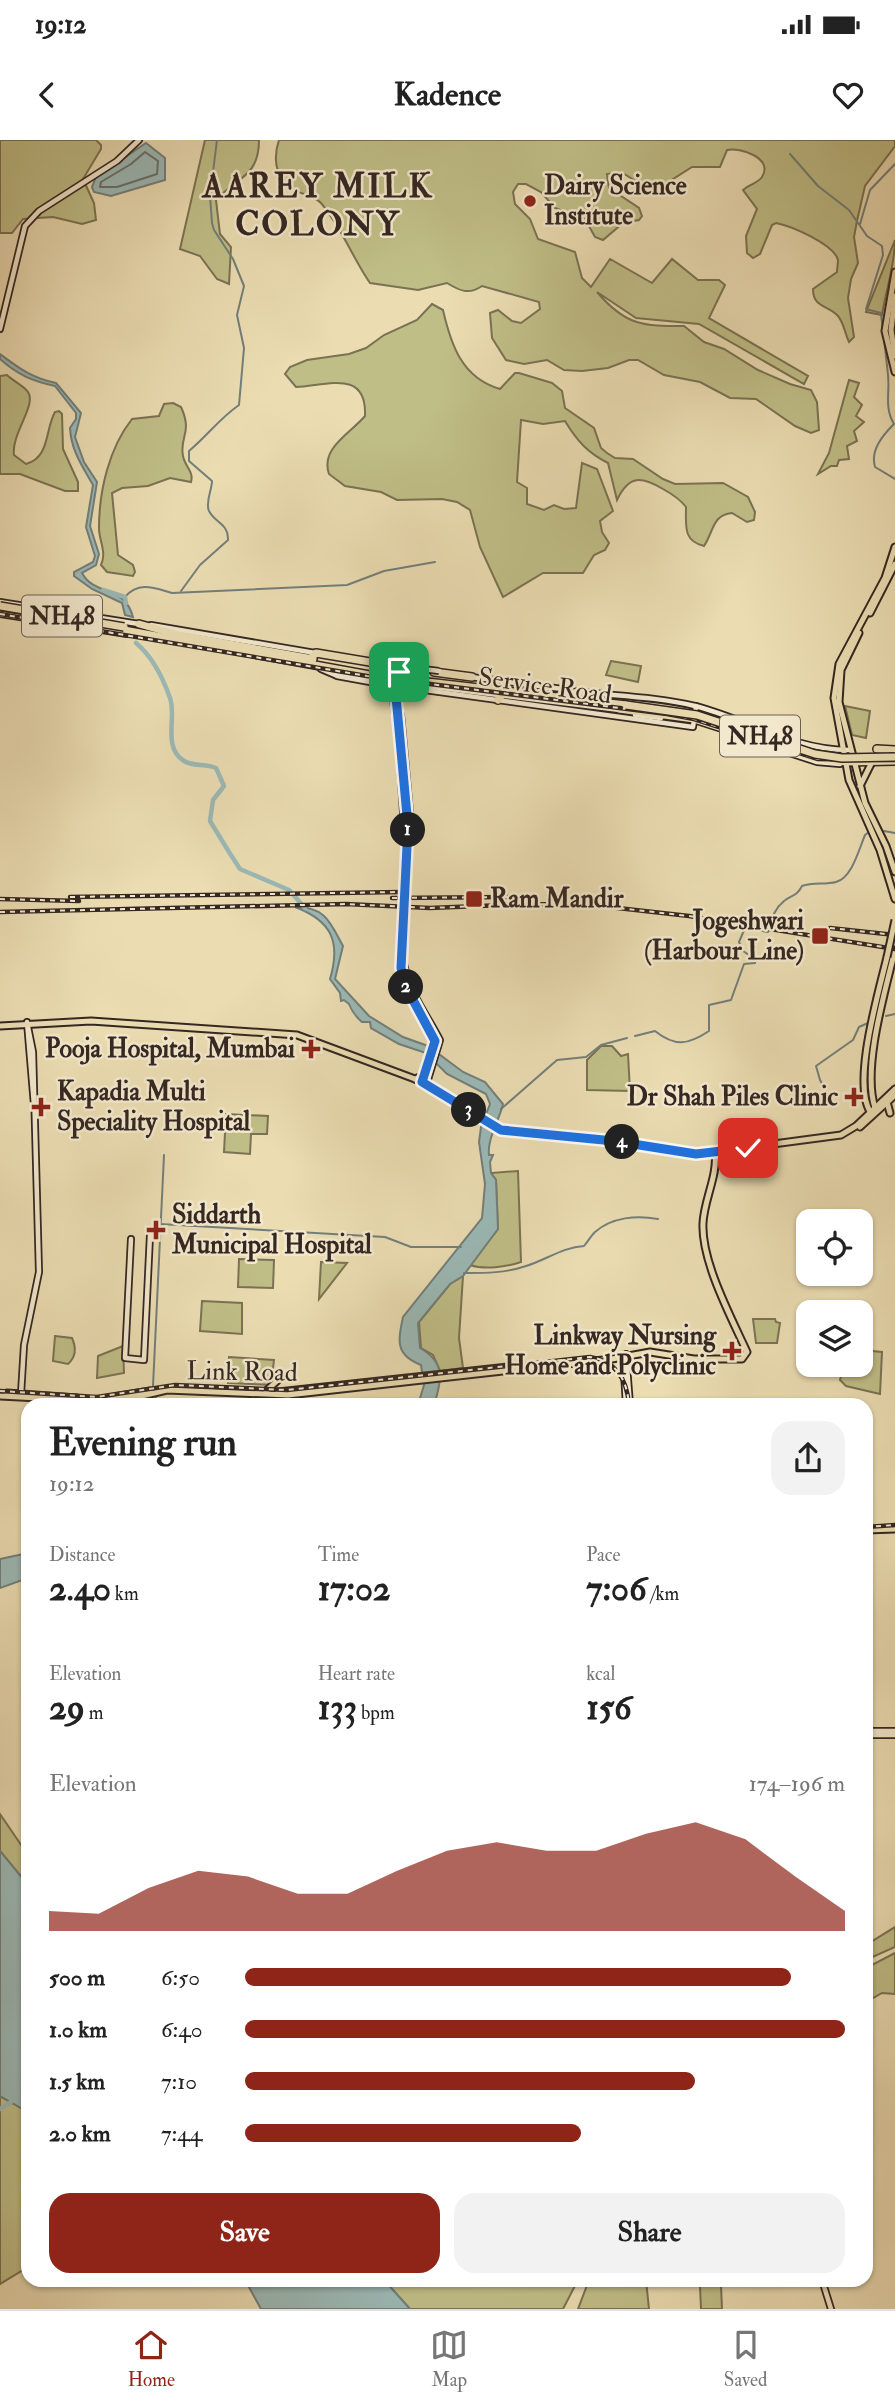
<!DOCTYPE html>
<meta charset="utf-8">
<style>
:root{--surface:#fff;--page:#f2f2f2;--text:#222;--muted:#767676;--line:#e0e0e0;--accent:#8f2418}
body{margin:0;font-family:"IM FELL Double Pica",serif;background:var(--page);color:var(--text);height:100vh;display:flex;flex-direction:column;font-size:26px;white-space:nowrap}
*{box-sizing:border-box;margin:0}
p{font-size:23px;color:var(--muted)}
.icon{flex:none;width:38px;height:38px;fill:none;stroke:currentColor;stroke-width:2;stroke-linecap:round;stroke-linejoin:round}
.map{position:relative;flex:1;overflow:hidden}
.details{position:absolute;left:21px;top:1258px;width:852px;height:889px;display:flex;flex-direction:column;background:var(--surface);border-radius:21px;box-shadow:0 2px 5px #0004}
.details>*{flex:none}
.tools{position:absolute;left:796px;top:1069px;display:grid;gap:14px}
.tools a{display:grid;place-items:center;width:77px;height:77px;border-radius:14px;background:var(--surface);box-shadow:0 2px 5px #0004;font-size:35px}
.pin{position:absolute;display:grid;place-items:center;width:60px;height:60px;color:#fff;margin:-30px;border-radius:14px;box-shadow:0 4px 10px #0006}
.km{position:absolute;width:35px;height:35px;margin:-18px;border-radius:50%;background:#222;color:#fff;font-size:19px;line-height:35px;text-align:center}
.round{display:grid;place-items:center;flex:none;width:74px;height:74px;border-radius:21px;background:var(--page)}
.head{display:flex;align-items:center;justify-content:space-between;height:119px;padding:0 28px}
h1{font-size:38px;font-weight:700;line-height:52px}
.figures{display:grid;grid-template-columns:repeat(3,1fr);gap:10px;height:119px;padding:7px 28px}
.figures div{display:grid;align-content:center}
.figures b{font-size:35px;font-weight:700}
.figures small{font-size:19px;font-weight:400}
.figures p{font-size:19px}
.chart{height:196px;padding:14px 28px}
.chart p{display:flex;justify-content:space-between}
.chart svg{width:100%;height:126px;margin-top:7px;fill:var(--accent);opacity:.7}
.primary-button{display:flex;gap:14px;margin-top:auto;padding:14px 28px}
.primary-button a{flex:1;height:80px;border-radius:21px;background:var(--accent);color:#fff;font-size:28px;font-weight:700;line-height:80px;text-align:center}
.primary-button a+a{background:var(--page);color:var(--text)}
ul{padding:0 28px;list-style:none;font-size:23px}
li{display:grid;grid-template-columns:112px 84px 1fr;align-items:center;height:52px}
li i{height:18px;border-radius:9px;background:var(--accent)}
.status{display:flex;justify-content:space-between;align-items:center;height:49px;padding:0 35px;background:var(--surface);direction:ltr}
.status svg{height:19px;fill:currentColor}
header{display:flex;justify-content:space-between;align-items:center;height:91px;padding:0 28px;background:var(--surface);font-size:32px;font-weight:700}
.tab-bar{display:flex;justify-content:space-around;align-items:center;height:98px;border-top:2px solid var(--line);background:var(--surface);font-size:19px;color:var(--muted)}
.tab-bar a{display:grid;justify-items:center;gap:4px}
.tab-bar .active{color:var(--accent)}
.map>svg:first-child{display:block}
.green{fill:#c0be87;stroke:#7a7254;stroke-width:2}
.water{fill:#9bb9b6;stroke:#727f7b;stroke-width:2}
.lines{fill:none;stroke-linecap:round;stroke-linejoin:round}
.shore{stroke:#68706c;stroke-width:2}
.stream{stroke:#727f7b;stroke-width:2}
.river{stroke:#9bb9b6;stroke-width:4.5}
.secondary-casing{stroke:#342722;stroke-width:8}
.primary-casing{stroke:#342722;stroke-width:9}
.highway-casing{stroke:#342722;stroke-width:10}
.secondary{stroke:#f2e8cd;stroke-width:4.5}
.primary{stroke:#ebdcb2;stroke-width:5}
.highway{stroke:#ebdcb2;stroke-width:7}
.rail-casing{stroke:#342722;stroke-width:4.5}
.rail{stroke:#f2e8cd;stroke-width:2;stroke-dasharray:5;stroke-linecap:butt}
.secondary-bridge-casing{stroke:#342722;stroke-width:8;stroke-linecap:butt}
.primary-bridge-casing{stroke:#342722;stroke-width:9;stroke-linecap:butt}
.highway-bridge-casing{stroke:#342722;stroke-width:10;stroke-linecap:butt}
.secondary-bridge{stroke:#f2e8cd;stroke-width:4.5}
.primary-bridge{stroke:#ebdcb2;stroke-width:5}
.highway-bridge{stroke:#ebdcb2;stroke-width:7}
.route-casing{stroke:#fff;stroke-width:14}
.route{stroke:#1a73e8;stroke-width:9}
.poi-dot{fill:#8f2418;stroke:#f2e8cd;stroke-width:2.5}
.labels{text-anchor:middle;dominant-baseline:central;stroke-width:5;stroke-linejoin:round;paint-order:stroke}
.shield{fill:#f2e8cd;stroke:#6d6155;stroke-width:2}
.shield-label{font-size:24px;font-weight:bold;fill:#342722}
.poi-label{font-size:26px;font-weight:bold;fill:#342722;stroke:#f2e8cd;text-anchor:start}
.street-label{font-size:26px;fill:#342722;stroke:#f2e8cd}
.district-label{font-size:33px;font-weight:bold;letter-spacing:2px;fill:#342722;stroke:#f2e8cd}
</style>
<div class="status"><b>19:12</b><svg viewBox="0 0 49 12"><path d="M0 12V9h3v3zM5 12V6h3v6zM10 12V3h3v9zM15 12V0h3v12zM26 1h20v11H26zM47 4h2v5h-2z"/></svg></div>
<header><svg class="icon" aria-label="back" viewBox="0 0 24 24"><path d="M15 5l-7 7 7 7"/></svg>Kadence<svg class="icon" aria-label="heart" viewBox="0 0 24 24"><path d="M12 20l-8-8c-3-5 5-10 8-4 3-6 11-1 8 4z"/></svg></header>
<div class="map">
<svg width="895" height="2169" viewBox="0 0 895 2169">
<rect width="100%" height="100%" fill="#ebdcb2"/>
<filter id="stains"><feTurbulence type="fractalNoise" baseFrequency=".00286" numOctaves="4"/><feColorMatrix values="0 0 0 0 .2 0 0 0 0 .09 0 0 0 0 .02 0 0 0 .5 -.17"/></filter>
<radialGradient id="worn" r=".72"><stop offset=".6" stop-color="#630" stop-opacity="0"/><stop offset="1" stop-color="#630" stop-opacity=".3"/></radialGradient>
<!-- green -->
<g class="green">
<polygon points="0,0 96,0 101,5 101,9 83,39 94,63 96,80 82,84 53,77 23,79 12,93 0,93"/>
<path d="M205,0H259C259,37 237,37 216,60L220,94L231,107L229,144L217,139L200,116L180,109Z"/>
<path d="M279,0H895V6L865,46L857,81L854,97L858,123L851,139L848,158L854,197L849,202C845,194 844,183 838,176C828,165 813,168 813,149L837,132C837,128 838,124 838,120C834,104 791,86 776,83L772,85L760,114L753,118L747,113L746,96L757,69L743,50C748,45 758,43 762,37C774,18 740,7 727,10L720,27H692L659,48H647L621,32L607,34L609,48L639,68L642,76L639,80L623,83L603,100L595,97L585,79L555,68L541,52L526,44H518L513,52L515,64L530,79L538,99L575,112L582,138L591,147L610,119L652,143L672,119L698,140H719L725,145L709,178L808,236L804,244L699,184L636,178L597,152C626,186 643,186 684,186L704,202L724,209L758,230L790,244L811,250L817,262L819,290L811,293L795,286L756,259L730,258L700,242L664,235L638,220H629L608,228L582,231L564,230L547,220L524,224L506,220L492,198L490,173L498,170L512,181L521,183L540,169L539,162L482,146C469,155 460,151 447,143L418,150L370,143C352,117 342,88 321,63C311,52 293,55 284,42C274,29 274,15 279,0Z"/>
<path d="M895,100C895,125 886,149 882,175L866,172Z"/>
<path d="M432,164L443,170C451,205 462,238 500,249L515,233H519L552,243L562,251L565,268L594,288L601,308L607,313L615,318L633,319L663,339L675,344L723,343L748,357L755,372L754,380L747,382L732,373C712,375 714,391 704,406C683,401 686,386 686,367C680,359 672,354 663,349C641,336 629,335 617,360L608,323C588,313 577,301 565,281L543,284L521,280L517,342L527,348V364L544,370L554,365L564,369L576,368L582,323L597,329L613,371L600,381L602,392L609,403L605,410L594,415L583,433H543L503,457L480,407L470,370L457,362L442,359L397,360L381,352L345,346L329,334C320,308 351,293 365,276C367,228 325,246 296,247L285,234L290,227L307,220L349,214L366,208L384,195L417,180Z"/>
<path d="M7,235C13,241 24,246 28,252C37,265 11,294 14,315L26,324C50,318 45,289 55,272L59,271L62,274L63,309L78,342V351H65L20,334H0V236Z"/>
<polygon points="849,240 859,243 854,257 862,265 856,276 864,282 854,291 857,301 847,306 849,319 839,320 837,326 831,326 818,334 829,313"/>
<path d="M173,263L181,267C193,293 179,297 183,316C185,327 194,331 191,342L170,338L148,346L122,348L112,353L118,415L133,425L135,432L133,436L107,432L101,425C107,412 99,401 99,388C99,351 109,308 132,279L159,276L164,264Z"/>
<polygon points="611,521 641,526 638,542 606,535"/>
<polygon points="845,566 870,571 866,598 852,595"/>
<polygon points="601,906 612,906 621,916 628,914 630,951 587,950 587,920"/>
<polygon points="226,974 268,976 267,994 251,994 250,1014 224,1012"/>
<path d="M518,1031L521,1122C506,1127 485,1130 470,1125L498,1089L496,1040L491,1033Z"/>
<polygon points="239,1119 274,1120 273,1148 238,1147"/>
<polygon points="321,1122 347,1123 319,1159"/>
<polygon points="463,1136 459,1198 463,1228 440,1231 433,1215 421,1208 419,1182 450,1144"/>
<polygon points="202,1161 242,1163 242,1194 200,1191"/>
<polygon points="753,1179 775,1179 776,1182 780,1183 777,1203 756,1203"/>
<path d="M55,1196L72,1198C76,1207 76,1217 68,1224L53,1221Z"/>
<polygon points="123,1206 124,1233 97,1238 98,1216"/>
<polygon points="861,1210 882,1212 880,1254 846,1246 840,1240 844,1225 861,1225"/>
<polygon points="229,1217 274,1220 271,1245 228,1243"/>
<polygon points="0,1674 28,1715 28,1745 0,1711"/>
<polygon points="895,1787 895,1807 866,1820 866,1805"/>
<polygon points="895,1813 895,1854 882,1853 866,1862 866,1828"/>
<polygon points="0,1956 28,1972 28,2127 0,2144"/>
<polygon points="384,2140 578,2140 563,2169 410,2169"/>
<polygon points="589,2140 646,2140 649,2169 578,2169"/>
<polygon points="721,2145 722,2169 701,2169 700,2146"/>
</g>
<!-- water -->
<g class="water">
<polygon points="146,3 165,18 165,40 111,56 94,52 92,47 96,37"/>
<path d="M0,214C19,228 31,238 56,243L81,273L75,297L84,322L97,342L90,386L99,414L96,425L82,433C95,457 124,444 133,477L125,475L122,463L92,449L74,436V432L93,422L95,416L86,387L93,345C82,326 71,310 70,288L76,279V273L55,246C32,241 18,235 0,219Z"/>
<path d="M295,767C326,767 330,782 343,806L335,839L369,876L403,897L428,906L463,932L485,942L503,964C499,981 487,999 489,1015H493L490,1022L491,1033L496,1040L498,1089L463,1136L450,1144L418,1183L420,1208C446,1223 442,1240 434,1265H418L424,1245L421,1225C395,1215 398,1201 403,1177L482,1078L485,1044L479,1002L481,987L490,964L486,954L447,934L426,913L399,904L371,888L370,882H362C355,876 352,872 349,864L344,860L341,861L340,853L330,839C341,802 332,781 295,767Z"/>
<polygon points="28,1413 28,1438 0,1448 0,1419"/>
<polygon points="0,1711 28,1745 28,1972 0,1956"/>
<polygon points="245,2140 384,2140 410,2169 261,2169"/>
</g>
<g class="lines">
<!-- shore -->
<polygon class="shore" points="145,12 158,21 157,34 117,47 100,47 101,42 131,24"/>
<!-- stream -->
<g class="stream">
<path d="M790,14L818,46L849,70L867,96L882,106L883,115L866,169L881,173C883,194 886,214 888,235C890,253 884,267 894,284C883,295 870,310 875,327L895,339"/>
<polyline points="860,84 870,50 895,24"/>
<path d="M181,451L200,425L228,400C229,384 215,383 209,371C205,362 212,350 212,341L189,321V311C207,296 220,278 239,265L244,208L237,175L244,146L233,119L214,90L212,83L210,56L217,0"/>
<path d="M125,457C139,441 154,448 172,453L347,445L384,431L435,422"/>
<polyline points="884,691 895,693"/>
<polyline points="886,876 895,874"/>
<path d="M635,896L655,891C675,907 688,905 709,891V865L731,860L744,824L755,823V819L743,811L739,802L745,788L768,792C772,780 773,770 784,761C792,755 797,756 802,746C813,742 825,745 836,742C852,738 859,709 865,695L869,692"/>
<polyline points="829,956 820,940 816,926 853,900 859,887 868,883"/>
<polyline points="501,969 557,920 586,917 601,905 627,898"/>
<polyline points="160,1084 385,1097 411,1107 461,1107"/>
<path d="M464,1133C486,1133 506,1133 526,1126C546,1120 563,1107 584,1106C588,1101 591,1096 595,1092C612,1077 637,1075 658,1079"/>
<polyline points="153,1246 164,1015"/>
<polyline points="156,1258 156,1265"/>
</g>
<!-- river -->
<g class="river">
<polyline points="103,450 125,457 126,463"/>
<path d="M136,503C153,517 163,538 170,558C177,577 162,607 184,621C193,627 206,623 216,628L224,646L213,660L210,681L229,712L240,729L289,750L305,768"/>
<polyline points="0,1969 11,1962"/>
</g>
<!-- secondary casing -->
<g class="secondary-casing">
<g id="secondary">
<polyline points="0,189 25,86 39,71 117,21 139,0"/>
<polyline points="0,462 139,484"/>
<polyline points="0,474 127,494"/>
<polyline points="151,485 315,513"/>
<polyline points="321,529 335,535 620,570"/>
<polyline points="337,536 381,544 693,587 696,566"/>
<polyline points="471,537 570,550"/>
<polyline points="391,546 398,596"/>
<path d="M582,552C619,556 658,557 695,566C747,579 793,610 849,610"/>
<polyline points="401,575 411,684"/>
<polyline points="635,575 661,578"/>
<polyline points="399,609 406,719"/>
<polyline points="777,609 817,622 840,624"/>
<path d="M403,798C400,843 420,862 440,900L426,946"/>
<polyline points="401,830 406,847 435,901 422,945"/>
<polyline points="131,1099 125,1218 144,1220 150,1095"/>
<polyline points="626,1214 630,1265"/>
<polyline points="623,1215 626,1265"/>
<polyline points="21,1254 24,1205 39,1132 33,912 27,882 34,965"/>
<polyline points="866,1591 895,1591"/>
<polyline points="866,1595 895,1595"/>
<polyline points="822,2140 831,2169"/>
</g>
</g>
<!-- primary casing -->
<g class="primary-casing">
<g id="primary">
<polyline points="895,132 885,191 895,232"/>
<polyline points="895,156 891,190 895,216"/>
<polyline points="895,407 885,438 839,524 834,558 849,640 880,710 895,759"/>
<polyline points="870,473 895,424"/>
<polyline points="859,493 841,530 839,562 865,663 886,706 895,732"/>
<polyline points="860,646 872,622"/>
<polyline points="0,886 91,881 297,895 423,942 505,991 614,1001 697,1014 841,995 856,986 895,949"/>
<polyline points="415,939 425,935"/>
<polyline points="887,962 890,973"/>
<path d="M875,968C862,928 885,852 895,810"/>
<path d="M871,973C851,945 879,851 887,817"/>
<polyline points="860,987 895,955"/>
<polyline points="266,1251 277,1241"/>
<polyline points="278,1252 508,1227"/>
<polyline points="7,1253 77,1258"/>
<path d="M0,1256L116,1262L167,1250L288,1255L612,1219L650,1212L694,1219H742L747,1212C731,1177 701,1121 703,1083C704,1060 718,1035 715,1013"/>
<polyline points="108,1258 150,1251"/>
<polyline points="866,1390 895,1389"/>
</g>
</g>
<!-- highway casing -->
<g class="highway-casing">
<g id="highway">
<polyline points="139,484 175,494"/>
<polyline points="124,490 375,536 626,565"/>
<polyline points="173,494 313,519"/>
<polyline points="311,518 316,513 412,529"/>
<polyline points="434,532 472,537"/>
<polyline points="561,554 582,552"/>
<polyline points="498,560 506,550"/>
<polyline points="619,569 694,579 812,617 846,622 895,621"/>
<polyline points="877,609 895,610"/>
</g>
</g>
<!-- secondary -->
<use href="#secondary" class="secondary"/>
<!-- primary -->
<use href="#primary" class="primary"/>
<!-- highway -->
<use href="#highway" class="highway"/>
<!-- rail casing -->
<g class="rail-casing">
<g id="rail">
<polyline points="0,474 367,536 667,574 694,579 818,619 895,620"/>
<polyline points="70,757 402,752"/>
<polyline points="392,758 511,757"/>
<polyline points="0,759 79,761"/>
<polyline points="0,772 346,764 430,768 528,764 591,765 689,776 895,809"/>
<polyline points="830,788 895,795"/>
<path d="M0,1251L97,1257L175,1245L287,1250L590,1217C617,1221 627,1240 629,1265"/>
<polyline points="866,1387 895,1385"/>
</g>
</g>
<!-- rail -->
<use href="#rail" class="rail"/>
<!-- secondary-bridge casing -->
<g class="secondary-bridge-casing">
<g id="secondary-bridge">
<polyline points="401,611 397,537 407,527 439,531"/>
<polyline points="402,772 406,719"/>
<polyline points="403,798 411,684"/>
</g>
</g>
<!-- primary-bridge casing -->
<g class="primary-bridge-casing">
<polyline id="primary-bridge" points="887,817 895,780"/>
</g>
<!-- highway-bridge casing -->
<g class="highway-bridge-casing">
<g id="highway-bridge">
<polyline points="0,466 124,487"/>
<polyline points="626,565 697,575 815,614 842,618 895,617"/>
</g>
</g>
<!-- secondary-bridge -->
<use href="#secondary-bridge" class="secondary-bridge"/>
<!-- primary-bridge -->
<use href="#primary-bridge" class="primary-bridge"/>
<!-- highway-bridge -->
<use href="#highway-bridge" class="highway-bridge"/>
</g>
<g class="lines">
<!-- route casing -->
<g class="route-casing">
<polyline id="route" points="399,532 395,546 408,686 401,828 406,847 435,901 422,942 501,990 614,1001 696,1014 748,1008"/>
</g>
<!-- route -->
<use href="#route" class="route"/>
</g>
<!-- markers -->
<g class="poi-dot">
<circle cx="530" cy="61" r="7"/>
<rect x="465" y="750" width="18" height="18" rx="3.5"/>
<rect x="811" y="787" width="18" height="18" rx="3.5"/>
<path d="M307.5 898.5h7v7h7v7h-7v7h-7v-7h-7v-7h7z"/>
<path d="M850.5 946.5h7v7h7v7h-7v7h-7v-7h-7v-7h7z"/>
<path d="M37.5 956.5h7v7h7v7h-7v7h-7v-7h-7v-7h7z"/>
<path d="M152.5 1079.5h7v7h7v7h-7v7h-7v-7h-7v-7h7z"/>
<path d="M728.5 1200.5h7v7h7v7h-7v7h-7v-7h-7v-7h7z"/>
</g>
<g class="labels">
<!-- shield labels -->
<g class="shield">
<rect x="22" y="455.5" width="80" height="41" rx="5"/>
<rect x="720" y="575.5" width="80" height="41" rx="5"/>
</g>
<g class="shield-label">
<text x="62" y="476">NH48</text>
<text x="760" y="596">NH48</text>
</g>
<!-- poi labels -->
<g class="poi-label">
<text x="544" y="46">Dairy Science<tspan x="544" dy="30">Institute</tspan></text>
<text x="490" y="759">Ram Mandir</text>
<text x="804" y="781" text-anchor="end">Jogeshwari<tspan x="804" dy="30">(Harbour Line)</tspan></text>
<text x="295" y="909" text-anchor="end">Pooja Hospital, Mumbai</text>
<text x="57" y="952">Kapadia Multi<tspan x="57" dy="30">Speciality Hospital</tspan></text>
<text x="838" y="957" text-anchor="end">Dr Shah Piles Clinic</text>
<text x="172" y="1075">Siddarth<tspan x="172" dy="30">Municipal Hospital</tspan></text>
<text x="716" y="1196" text-anchor="end">Linkway Nursing<tspan x="716" dy="30">Home and Polyclinic</tspan></text>
</g>
<!-- street labels -->
<g class="street-label">
<text transform="translate(545 546) rotate(8)">Service Road</text>
<text transform="translate(242 1232) rotate(1)">Link Road</text>
</g>
<!-- district labels -->
<g class="district-label">
<text x="318" y="46">AAREY MILK<tspan x="318" dy="38">COLONY</tspan></text>
</g>
</g>
<rect width="100%" height="100%" filter="url(#stains)"/>
<rect width="100%" height="100%" fill="url(#worn)"/>
</svg>
<div class="tools">
<a><svg class="icon" aria-label="locate" viewBox="0 0 24 24"><circle cx="12" cy="12" r="6"/><path d="M12 2v4M12 18v4M2 12h4M18 12h4"/></svg></a>
<a><svg class="icon" aria-label="layers" viewBox="0 0 24 24"><path d="M12 4l9 5-9 5-9-5zM3 14l9 5 9-5"/></svg></a>
</div>
<div class="pin" style="left:399px;top:532px;background:#1e9e55"><svg class="icon" aria-label="arrive" viewBox="0 0 24 24"><path d="M6 21V4h12l-3 4 3 4H6"/></svg></div>
<div class="pin" style="left:748px;top:1008px;background:#d93025"><svg class="icon" aria-label="check" viewBox="0 0 24 24"><path d="M5 12l5 5 9-10"/></svg></div>
<b class="km" style="left:408px;top:690px">1</b>
<b class="km" style="left:406px;top:847px">2</b>
<b class="km" style="left:469px;top:970px">3</b>
<b class="km" style="left:622px;top:1002px">4</b>
<section class="details">
<div class="head"><div><h1>Evening run</h1><p>19:12</p></div><a class="round"><svg class="icon" aria-label="share" viewBox="0 0 24 24"><path d="M12 15V3M7 8l5-5 5 5M5 13v7h14v-7"/></svg></a></div>
<div class="figures">
<div><p>Distance</p><b>2.40<small> km</small></b></div>
<div><p>Time</p><b>17:02</b></div>
<div><p>Pace</p><b>7:06<small> /km</small></b></div>
</div>
<div class="figures">
<div><p>Elevation</p><b>29<small> m</small></b></div>
<div><p>Heart rate</p><b>133<small> bpm</small></b></div>
<div><p>kcal</p><b>156</b></div>
</div>
<div class="chart"><p><span>Elevation</span>174–196 m</p>
<svg viewBox="0 0 160 44" preserveAspectRatio="none"><path d="M0 44V37L10 38L20 29L30 23L40 25L50 31L60 31L70 23L80 16L90 13L100 16L110 16L120 10L130 6L140 12L150 25L160 37V44z"/></svg>
</div>
<ul>
<li><b>500 m</b>6:50<i style="width:91%"></i></li>
<li><b>1.0 km</b>6:40<i style="width:100%"></i></li>
<li><b>1.5 km</b>7:10<i style="width:75%"></i></li>
<li><b>2.0 km</b>7:44<i style="width:56%"></i></li>
</ul>
<div class="primary-button"><a>Save</a><a>Share</a></div>
</section>
</div>
<nav class="tab-bar">
<a class="active"><svg class="icon" aria-label="home" viewBox="0 0 24 24"><path d="M3 11l9-7 9 7M6 9v11h12V9"/></svg>Home</a>
<a><svg class="icon" aria-label="map" viewBox="0 0 24 24"><path d="M3 6l6-2 6 2 6-2v14l-6 2-6-2-6 2zM9 4v14M15 6v14"/></svg>Map</a>
<a><svg class="icon" aria-label="saved" viewBox="0 0 24 24"><path d="M7 4h10v16l-5-4-5 4z"/></svg>Saved</a>
</nav>
